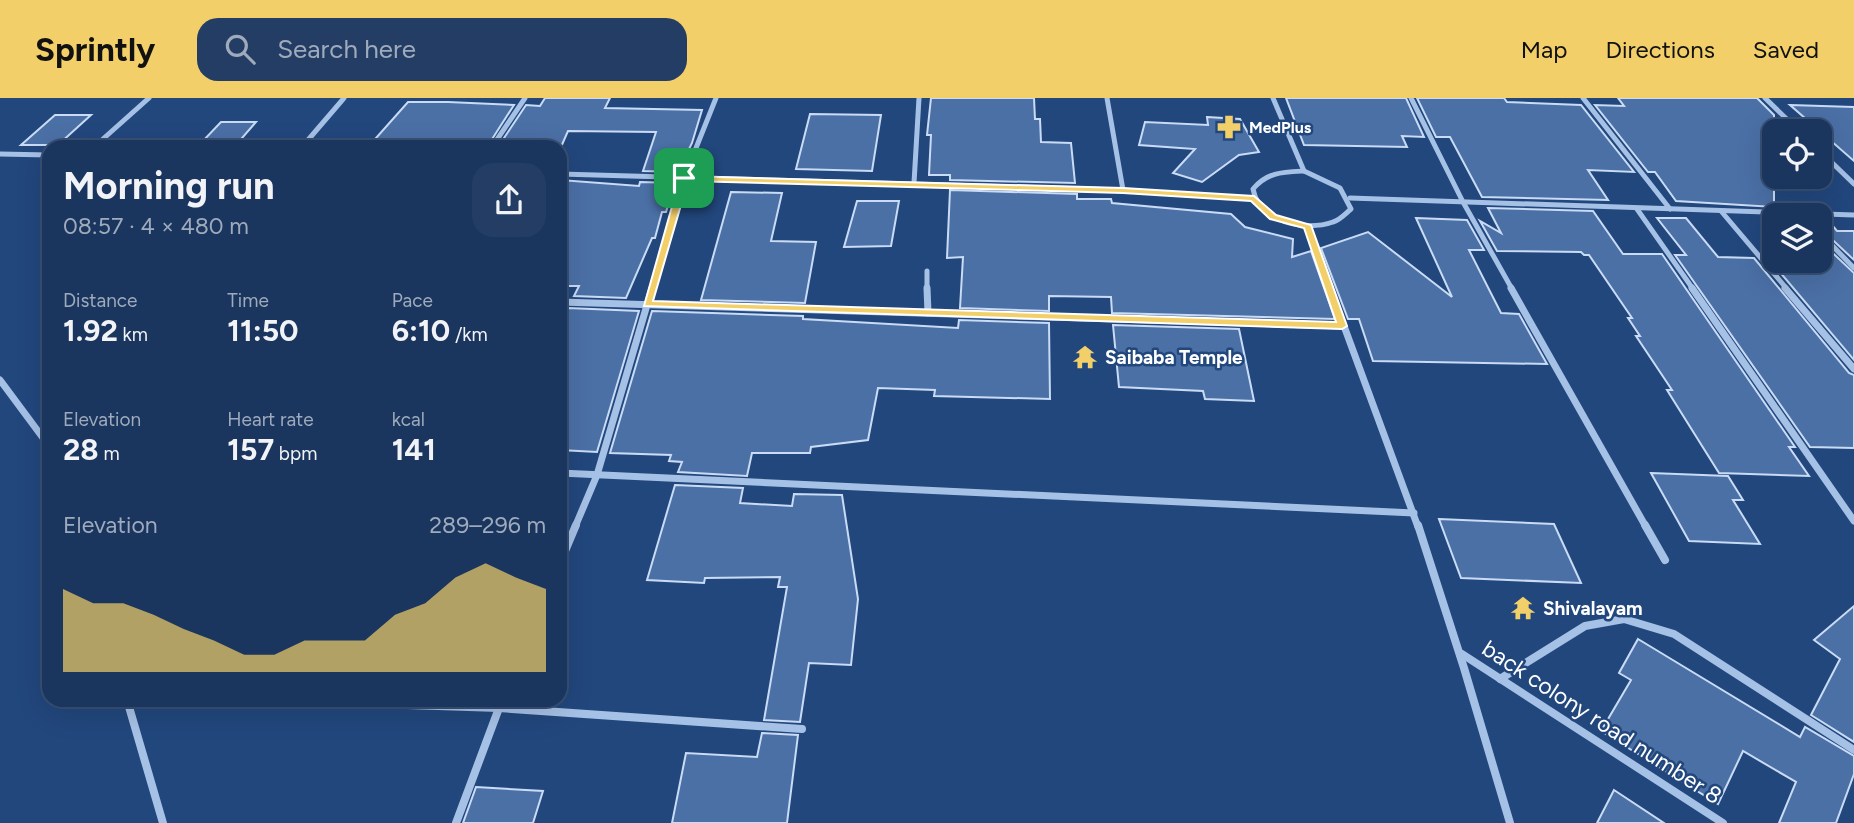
<!DOCTYPE html>
<meta charset="utf-8">
<style>
:root{--surface:#1a355e;--page:#233d64;--text:#f1f3f6;--muted:#9fabbc;--line:#385073;--accent:#f2cf68}
body{margin:0;font-family:Figtree,sans-serif;background:var(--page);color:var(--text);height:100vh;display:flex;flex-direction:column;font-size:26px;white-space:nowrap}
*{box-sizing:border-box;margin:0}
p{font-size:23px;color:var(--muted)}
.icon{flex:none;width:38px;height:38px;fill:none;stroke:currentColor;stroke-width:2;stroke-linecap:round;stroke-linejoin:round}
.map{position:relative;flex:1;overflow:hidden}
.side{position:absolute;left:42px;top:42px;width:525px;height:567px;display:flex;flex-direction:column;background:var(--surface);border-radius:21px;box-shadow:0 7px 28px #0002,0 0 0 2px var(--line)}
.side>*{flex:none}
.fabs{position:absolute;left:1762px;top:21px;display:grid;gap:14px}
.fabs a{display:grid;place-items:center;width:70px;height:70px;border-radius:14px;background:var(--surface);box-shadow:0 7px 28px #0002,0 0 0 2px var(--line);font-size:35px}
.pin{position:absolute;display:grid;place-items:center;width:60px;height:60px;color:#fff;margin:-30px;border-radius:14px;box-shadow:0 4px 10px #0006}
.round{display:grid;place-items:center;flex:none;width:74px;height:74px;border-radius:21px;background:var(--page)}
.head{display:flex;align-items:center;justify-content:space-between;height:119px;padding:0 21px}
h1{font-size:38px;font-weight:700;line-height:52px}
.figures{display:grid;grid-template-columns:repeat(3,1fr);gap:10px;height:119px;padding:7px 21px}
.figures div{display:grid;align-content:center}
.figures b{font-size:30px;font-weight:700}
.figures small{font-size:19px;font-weight:400}
.figures p{font-size:19px}
.chart{height:196px;padding:14px 21px}
.chart p{display:flex;justify-content:space-between}
.chart svg{width:100%;height:126px;margin-top:7px;fill:var(--accent);opacity:.7}
header{display:flex;align-items:center;gap:42px;box-sizing:border-box;height:98px;padding:0 35px;background:var(--accent);color:#111}
header strong{font-size:33px}
nav{display:flex;gap:38px;margin-inline-start:auto;font-size:24px}
.search{width:490px;height:63px;background:var(--page);display:flex;align-items:center;gap:18px;box-sizing:border-box;padding:0 24px;border-radius:21px;color:var(--muted);font-size:26px}
.map>svg:first-child{display:block}
.building{fill:#4b70a6;stroke:#c9dbf5;stroke-width:2}
.lines{fill:none;stroke-linecap:round;stroke-linejoin:round}
.minor-far2{stroke:#a6c1e6;stroke-width:5}
.minor-far1{stroke:#a6c1e6;stroke-width:7}
.minor{stroke:#a6c1e6;stroke-width:8}
.route{fill:#f2cf68;stroke:#fff;stroke-width:2;fill-rule:evenodd}
.labels{text-anchor:middle;dominant-baseline:central;stroke-width:5;stroke-linejoin:round;paint-order:stroke}
.far-poi-label{font-size:16px;font-weight:bold;fill:#fff;stroke:#22477d;text-anchor:start}
.poi-label{font-size:19px;font-weight:bold;fill:#fff;stroke:#22477d;text-anchor:start}
.near-street-label{font-size:23px;fill:#fff;stroke:#22477d}
</style>
<header>
<strong>Sprintly</strong>
<div class="search"><svg class="icon" aria-label="search" viewBox="0 0 24 24"><circle cx="10" cy="10" r="6"/><path d="M15 15l6 6"/></svg>Search here</div>
<nav><a>Map</a><a>Directions</a><a>Saved</a></nav>
</header>
<div class="map">
<svg width="1854" height="725" viewBox="0 0 1854 725">
<rect width="100%" height="100%" fill="#22477d"/>
<!-- building -->
<g class="building">
<polygon points="545,0 610,0 605,10 702,12 692,45 678,74 643,73 656,34 568,33 561,49 498,49 526,7 540,8"/>
<polygon points="931,0 1034,0 1035,21 1040,21 1041,44 1071,45 1075,85 950,82 950,77 929,77 931,37 927,37"/>
<polygon points="1286,0 1406,0 1424,39 1402,38 1407,49 1304,47"/>
<polygon points="1417,0 1504,0 1507,4 1581,7 1634,74 1588,72 1608,102 1482,99 1450,39 1436,39"/>
<polygon points="1618,0 1757,0 1774,17 1774,109 1676,103 1655,74 1648,74 1595,7 1624,8"/>
<polygon points="408,4 448,4 514,7 487,49 368,49"/>
<polygon points="1790,7 1854,9 1854,63"/>
<polygon points="810,16 881,17 872,73 796,71"/>
<polygon points="55,17 91,17 58,47 21,47"/>
<polygon points="1207,19 1240,21 1259,54 1239,57 1202,84 1173,75 1195,51 1139,47 1145,24 1208,27"/>
<polygon points="221,24 256,24 236,47 200,46"/>
<polygon points="560,82 639,88 640,84 675,85 666,114 662,114 655,140 652,140 626,200 574,198 579,188 560,188"/>
<polygon points="950,92 1077,96 1077,101 1111,101 1112,105 1231,116 1245,129 1293,141 1292,159 1311,153 1335,221 1112,215 1111,199 1049,198 1049,213 960,210 963,159 947,160"/>
<polygon points="731,94 782,95 771,143 816,144 805,205 701,202"/>
<polygon points="857,103 899,103 891,148 844,149"/>
<polygon points="1488,110 1593,113 1623,156 1662,156 1795,349 1789,349 1809,378 1719,375 1667,292 1672,292 1636,238 1640,238 1628,220 1632,220 1589,157 1584,157 1581,154 1497,153 1480,123 1501,135"/>
<polygon points="1416,120 1467,122 1484,152 1469,152 1501,215 1519,216 1547,266 1373,263 1359,221 1348,221 1321,150 1368,134 1452,199"/>
<polygon points="1657,120 1686,120 1718,159 1754,160 1849,275 1854,277 1854,350 1810,349 1675,157 1686,157"/>
<polygon points="1820,121 1827,121 1837,133 1854,133 1854,162 1820,130"/>
<polygon points="1820,143 1854,175 1854,262 1768,160 1774,160 1774,163 1820,163"/>
<polygon points="568,210 639,213 597,354 560,352 560,229"/>
<polygon points="652,213 803,218 803,221 958,230 959,222 1049,225 1050,301 934,298 935,292 878,290 868,342 811,349 810,355 752,355 747,378 678,374 682,364 669,363 671,357 610,355"/>
<polygon points="1113,227 1239,231 1254,303 1205,301 1203,293 1119,289"/>
<polygon points="1651,375 1728,378 1743,402 1733,402 1760,446 1689,443"/>
<polygon points="675,387 743,390 740,405 792,408 794,396 842,397 858,501 851,567 809,565 800,624 764,622 787,489 778,489 780,479 705,480 704,485 647,482"/>
<polygon points="1439,421 1554,426 1581,485 1461,480"/>
<polygon points="1854,508 1854,644 1811,617 1840,561 1814,542"/>
<polygon points="1638,541 1800,639 1805,629 1854,658 1854,676 1836,725 1779,725 1796,684 1743,653 1718,706 1601,633 1631,582 1619,575"/>
<polygon points="762,635 798,637 787,725 672,725 686,655 757,659"/>
<polygon points="476,689 543,693 533,725 463,725"/>
<polygon points="1614,692 1664,725 1597,725"/>
</g>
<g class="lines">
<!-- minor-far2 -->
<g class="minor-far2">
<polyline points="1107,0 1123,92"/>
<polyline points="1273,0 1304,73"/>
<polyline points="1411,0 1463,104 1512,191"/>
<polyline points="1583,0 1670,111"/>
<polyline points="1765,0 1799,33"/>
<polyline points="94,49 149,0"/>
<polyline points="302,49 344,0"/>
<polyline points="492,49 525,0"/>
<polyline points="1820,53 1854,86"/>
<polyline points="0,56 49,57"/>
<path d="M1304,73L1340,90L1351,111C1345,116 1340,122 1333,124C1305,134 1259,124 1253,91C1267,74 1283,74 1304,73Z"/>
<polyline points="560,76 1123,92 1254,101"/>
<polyline points="914,85 919,0"/>
<polyline points="1350,100 1854,117"/>
<polyline points="1637,111 1693,191"/>
<polyline points="1721,113 1787,191"/>
<polyline points="1308,129 1331,191"/>
<polyline points="1820,135 1854,170"/>
<polyline points="927,173 927,191"/>
<polyline points="651,191 684,80 716,0"/>
</g>
<!-- minor-far1 -->
<g class="minor-far1">
<polyline points="927,190 928,215"/>
<polyline points="1330,190 1418,429"/>
<polyline points="1511,190 1646,429"/>
<polyline points="1692,190 1854,423"/>
<polyline points="1785,190 1854,271"/>
<polyline points="560,204 1342,228"/>
<polyline points="0,282 49,348"/>
<polyline points="560,375 1414,415"/>
<polyline points="575,429 597,377 652,190"/>
</g>
<!-- minor -->
<g class="minor">
<polyline points="1418,427 1464,570 1510,725"/>
<polyline points="1645,427 1665,462"/>
<polyline points="560,465 576,427"/>
<polyline points="1462,556 1723,725"/>
<polyline points="1500,581 1585,528 1624,521 1674,536 1854,652"/>
<polyline points="127,602 163,725"/>
<polyline points="253,602 499,610 802,631"/>
<polyline points="456,725 502,602"/>
</g>
</g>
<!-- route -->
<path class="route" d="M684,78L1123,90L1254,98L1276,117L1311,127L1347,228L1342,231L644,208L680,80ZM688,83L1123,95L1251,103L1270,121L1304,130L1336,224L653,203Z"/>
<!-- icons -->
<defs>
<g id="pharmacy-bare" transform="scale(1.89)"><path d="M-2-6h4v4h4v4h-4v4h-4v-4h-4v-4h4Z" fill="#f2cf68" stroke="#22477d" stroke-width="2.5" paint-order="stroke"/></g>
<g id="temple-bare" transform="scale(1.89)"><path d="M0-6L5-2H3V0L6.5 2.5H4V6H1.5V3h-3V6H-4V2.5H-6.5L-3 0V-2H-5Z" fill="#f2cf68" stroke="#22477d" stroke-width="2.5" paint-order="stroke"/></g>
</defs>
<g fill-rule="evenodd">
<use href="#pharmacy-bare" x="1229" y="29"/>
<use href="#temple-bare" x="1085" y="259"/>
<use href="#temple-bare" x="1523" y="510"/>
</g>
<g class="labels">
<!-- far-poi labels -->
<g class="far-poi-label">
<text x="1249" y="29">MedPlus</text>
</g>
<!-- poi labels -->
<g class="poi-label">
<text x="1105" y="259">Saibaba Temple</text>
<text x="1543" y="510">Shivalayam</text>
</g>
<!-- near-street labels -->
<g class="near-street-label">
<text transform="translate(1602 624) rotate(33)">back colony road number 8</text>
</g>
</g>
</svg>
<div class="fabs">
<a><svg class="icon" aria-label="locate" viewBox="0 0 24 24"><circle cx="12" cy="12" r="6"/><path d="M12 2v4M12 18v4M2 12h4M18 12h4"/></svg></a>
<a><svg class="icon" aria-label="layers" viewBox="0 0 24 24"><path d="M12 4l9 5-9 5-9-5zM3 14l9 5 9-5"/></svg></a>
</div>
<div class="pin" style="left:684px;top:80px;background:#1e9e55"><svg class="icon" aria-label="arrive" viewBox="0 0 24 24"><path d="M6 21V4h12l-3 4 3 4H6"/></svg></div>
<section class="side">
<div class="head"><div><h1>Morning run</h1><p>08:57 · 4 × 480 m</p></div><a class="round"><svg class="icon" aria-label="share" viewBox="0 0 24 24"><path d="M12 15V3M7 8l5-5 5 5M5 13v7h14v-7"/></svg></a></div>
<div class="figures">
<div><p>Distance</p><b>1.92<small> km</small></b></div>
<div><p>Time</p><b>11:50</b></div>
<div><p>Pace</p><b>6:10<small> /km</small></b></div>
</div>
<div class="figures">
<div><p>Elevation</p><b>28<small> m</small></b></div>
<div><p>Heart rate</p><b>157<small> bpm</small></b></div>
<div><p>kcal</p><b>141</b></div>
</div>
<div class="chart"><p><span>Elevation</span>289–296 m</p>
<svg viewBox="0 0 160 44" preserveAspectRatio="none"><path d="M0 44V15L10 20L20 20L30 24L40 29L50 33L60 38L70 38L80 33L90 33L100 33L110 24L120 20L130 11L140 6L150 11L160 15V44z"/></svg>
</div>
</section>
</div>
